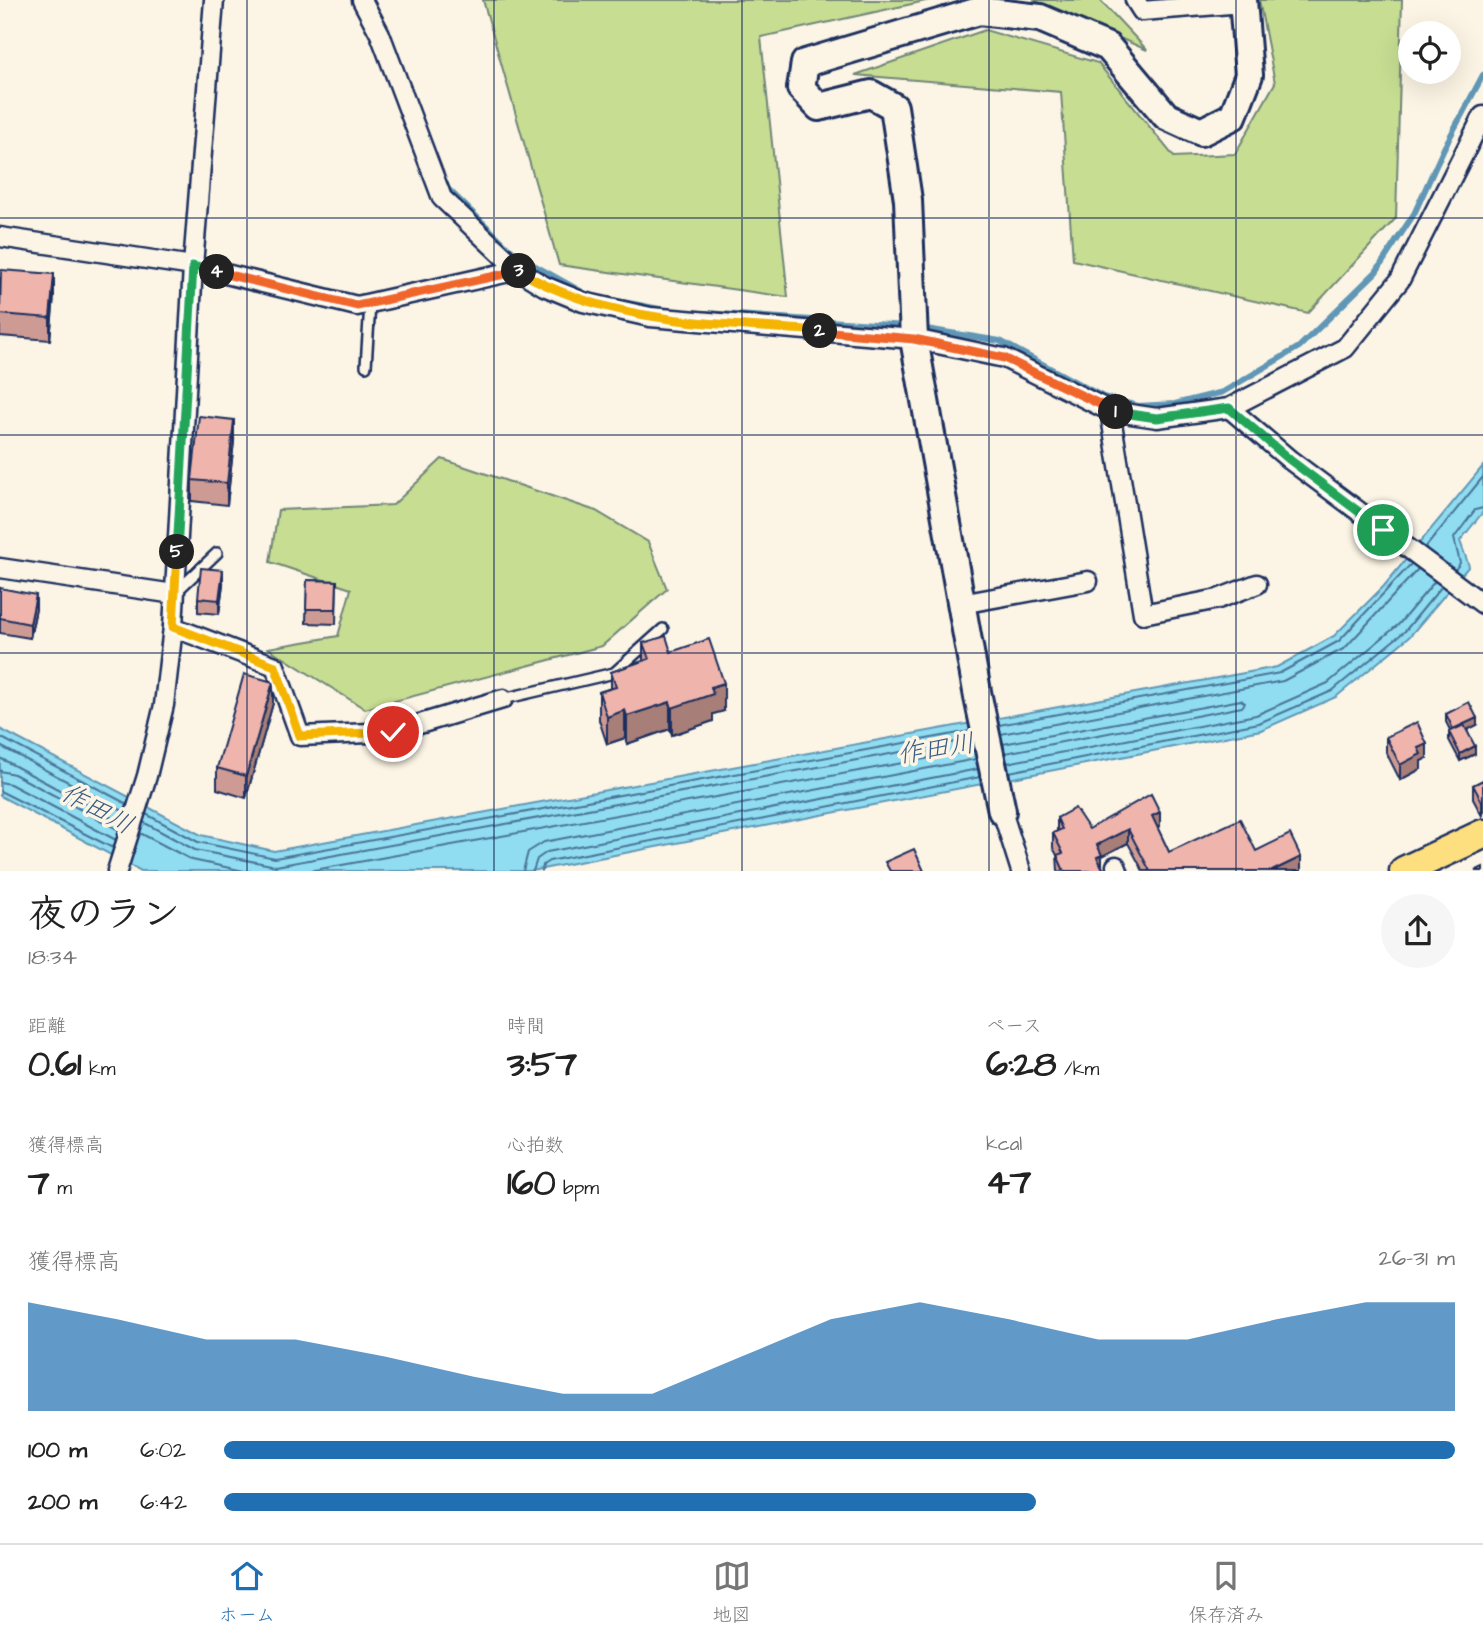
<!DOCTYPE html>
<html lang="ja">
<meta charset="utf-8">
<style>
:root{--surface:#fff;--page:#f6f6f6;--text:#222;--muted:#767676;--line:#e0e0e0;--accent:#1f6fb2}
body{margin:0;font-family:"Architects Daughter","Klee One",sans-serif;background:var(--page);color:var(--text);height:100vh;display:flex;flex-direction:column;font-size:26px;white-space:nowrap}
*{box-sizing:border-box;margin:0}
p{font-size:23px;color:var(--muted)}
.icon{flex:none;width:38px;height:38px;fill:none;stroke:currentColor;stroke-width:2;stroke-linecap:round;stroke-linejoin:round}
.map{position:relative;height:871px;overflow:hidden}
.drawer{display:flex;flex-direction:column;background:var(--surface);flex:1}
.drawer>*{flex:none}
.controls{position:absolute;left:1398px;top:21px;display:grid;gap:14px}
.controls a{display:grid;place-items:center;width:63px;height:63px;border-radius:50%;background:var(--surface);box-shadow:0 7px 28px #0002;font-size:35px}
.pin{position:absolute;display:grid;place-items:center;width:60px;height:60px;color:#fff;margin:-30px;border:4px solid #fff;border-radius:50%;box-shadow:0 2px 7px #0007}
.km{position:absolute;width:35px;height:35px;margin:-18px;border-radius:50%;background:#222;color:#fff;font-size:19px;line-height:35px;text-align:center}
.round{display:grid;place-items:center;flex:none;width:74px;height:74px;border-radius:37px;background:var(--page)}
.overview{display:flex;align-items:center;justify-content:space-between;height:119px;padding:0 28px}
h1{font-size:38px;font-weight:700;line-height:52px}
.stats{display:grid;grid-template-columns:repeat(3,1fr);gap:10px;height:119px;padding:7px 28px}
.stats div{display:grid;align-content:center}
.stats b{font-size:35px;font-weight:700}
.stats small{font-size:19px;font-weight:400}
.stats p{font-size:19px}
.chart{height:196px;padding:14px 28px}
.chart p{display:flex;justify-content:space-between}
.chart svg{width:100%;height:126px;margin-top:7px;fill:var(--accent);opacity:.7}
ul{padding:0 28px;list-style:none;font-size:23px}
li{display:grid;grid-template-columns:112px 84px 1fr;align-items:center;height:52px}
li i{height:18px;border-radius:9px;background:var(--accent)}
.tab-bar{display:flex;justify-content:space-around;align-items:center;height:98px;border-top:2px solid var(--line);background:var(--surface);font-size:19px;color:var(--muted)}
.tab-bar a{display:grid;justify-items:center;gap:4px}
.tab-bar .on{color:var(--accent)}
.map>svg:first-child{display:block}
.green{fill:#c7dd92;stroke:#718678;stroke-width:2}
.water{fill:#90dcf0;stroke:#6197b6;stroke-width:2}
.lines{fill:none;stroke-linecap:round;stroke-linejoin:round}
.shore{stroke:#4a7498;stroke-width:2}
.stream{stroke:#6197b6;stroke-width:6}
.lane-casing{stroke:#1b2f5e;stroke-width:14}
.street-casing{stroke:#1b2f5e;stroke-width:23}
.secondary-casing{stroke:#1b2f5e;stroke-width:32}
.primary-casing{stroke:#1b2f5e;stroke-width:33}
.lane{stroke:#fcf5e5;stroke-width:9}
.street{stroke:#fcf5e5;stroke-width:18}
.secondary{stroke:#fcf5e5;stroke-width:26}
.primary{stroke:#fddf80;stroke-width:28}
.wall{fill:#ce9b94;stroke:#1b2f5e;stroke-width:2}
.shaded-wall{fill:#a77e78;stroke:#1b2f5e;stroke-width:2}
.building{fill:#efb4ac;stroke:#1b2f5e;stroke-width:2}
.split-1-casing{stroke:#fff;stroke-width:14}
.split-2-casing{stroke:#fff;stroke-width:14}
.split-3-casing{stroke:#fff;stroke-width:14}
.split-4-casing{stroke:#fff;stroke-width:14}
.split-5-casing{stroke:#fff;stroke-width:14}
.split-6-casing{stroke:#fff;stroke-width:14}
.split-1{stroke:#22a559;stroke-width:9}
.split-2{stroke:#f0652b;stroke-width:9}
.split-3{stroke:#f5b400;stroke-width:9}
.split-4{stroke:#f0652b;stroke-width:9}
.split-5{stroke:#22a559;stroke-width:9}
.split-6{stroke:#f5b400;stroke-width:9}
.grid{fill:none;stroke:#1b2f5e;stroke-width:2;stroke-opacity:0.55}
.labels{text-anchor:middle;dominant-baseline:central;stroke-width:7;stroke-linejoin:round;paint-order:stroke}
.water-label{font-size:26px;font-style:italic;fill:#385a82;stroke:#fcf5e5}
</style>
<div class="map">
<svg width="1483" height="871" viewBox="0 0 1483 871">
<rect width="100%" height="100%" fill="#fcf5e5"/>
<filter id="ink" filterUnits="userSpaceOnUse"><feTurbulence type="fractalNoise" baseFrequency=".0143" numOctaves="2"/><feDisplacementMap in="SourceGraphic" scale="14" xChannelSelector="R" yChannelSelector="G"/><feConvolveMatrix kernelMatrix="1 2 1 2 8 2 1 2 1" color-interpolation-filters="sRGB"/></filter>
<g filter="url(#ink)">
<!-- green -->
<g class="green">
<polygon points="483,0 930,0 761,37 788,297 559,265"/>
<polygon points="1033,0 1100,0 1147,50"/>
<polygon points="1259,0 1402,0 1396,218 1308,313 1073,260 1061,92 855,75 985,30 1098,63 1174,157 1235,154 1275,83"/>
<polygon points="442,459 596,511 648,542 667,589 602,646 365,709 268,648 338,636 351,589 270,562 278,510 393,505"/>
</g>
<!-- water -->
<polygon class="water" points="1483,466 1483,512 1460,541 1469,566 1410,636 1336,697 1261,730 532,871 141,871 0,796 0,729 201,835 274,851 1277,667 1334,636 1384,586"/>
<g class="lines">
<!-- shore -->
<g class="shore">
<polyline points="1425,548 1483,477"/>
<polyline points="1455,570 1460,563 1454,538 1475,510 1483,508"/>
<polyline points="999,725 1280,673 1339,641 1411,564"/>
<polyline points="1001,734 1283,681 1345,648 1418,569"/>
<polyline points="0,737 127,804"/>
<polyline points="1003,744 1241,700 1245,703 1242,707 1005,753"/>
<polyline points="0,746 125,812"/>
<polyline points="0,758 121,823"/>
<polyline points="1007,763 1256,715 1328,683 1399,624 1435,581"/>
<polyline points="0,771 14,774 119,830"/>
<polyline points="1009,772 1259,723 1332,691 1405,631 1442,586"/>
<polyline points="0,782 10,784 116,840"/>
<polyline points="0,791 113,848"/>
<polyline points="146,814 198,842 275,858 970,731"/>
<polyline points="143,822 195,850 276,866 972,739"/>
<polyline points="140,833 192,860 244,871"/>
<polyline points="309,871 974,750"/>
<polyline points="523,871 528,852 544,842 976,759"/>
<polyline points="533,871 537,859 547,852 978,769"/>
<polyline points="542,871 543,865 549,861 980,777"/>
</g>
<!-- stream -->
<g class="stream">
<polyline points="444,180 448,189 516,255 586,294"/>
<polyline points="607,299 665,310"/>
<polyline points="704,313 906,326"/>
<polyline points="920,328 1000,341 1103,397 1138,406 1175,404 1223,392 1299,347 1376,272 1414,214 1444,148 1483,75"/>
</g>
<!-- lane casing -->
<g class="lane-casing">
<g id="lane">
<polyline points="366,366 370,304"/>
<polyline points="176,592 217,553"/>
<polyline points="503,699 614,673 663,629"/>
</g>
</g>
<!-- street casing -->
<g class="street-casing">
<g id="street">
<polyline points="362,0 380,34 442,198 518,270 544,286 583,302 650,317 914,339 1004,358 1110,411 1157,418 1229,408 1345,348 1400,280 1483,116"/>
<polyline points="1135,0 1142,11 1243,3"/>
<polyline points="0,237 193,266 357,306 518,270"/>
<polyline points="1229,408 1290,460 1483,604"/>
<polyline points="1110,411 1143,614 1218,599 1257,584"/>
<polyline points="0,568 174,594"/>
<polyline points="961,604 1088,581"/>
<polyline points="173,627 275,666 300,736 393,732 503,699"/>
<polyline points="1002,811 1021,871"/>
<polyline points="1116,866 1118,871"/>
<polyline points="117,871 147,776 164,705 173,627 193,266 214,0"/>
</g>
</g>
<!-- secondary casing -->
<g class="secondary-casing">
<polyline id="secondary" points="1002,811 978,697 914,339 908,200 894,107 871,94 819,107 801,88 805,63 979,11 1040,18 1108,47 1166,116 1201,132 1233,116 1249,75 1243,0"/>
</g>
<!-- primary casing -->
<g class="primary-casing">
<polyline id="primary" points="1404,871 1483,834"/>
</g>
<!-- lane -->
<use href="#lane" class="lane"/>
<!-- street -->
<use href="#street" class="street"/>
<!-- secondary -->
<use href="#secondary" class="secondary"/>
<!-- primary -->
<use href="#primary" class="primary"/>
</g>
<!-- wall -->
<g class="wall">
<polygon points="0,278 54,295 50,340 0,336"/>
<polygon points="234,441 227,505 192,501 192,480"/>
<polygon points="307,580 337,581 336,624 306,623"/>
<polygon points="223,584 219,614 198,612 198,598"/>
<polygon points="0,588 36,609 30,638 0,633"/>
<polygon points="643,643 671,652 724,711 713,714 713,721 672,735 670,729 627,744 625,738 607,744 599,720 599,692 611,688 611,672 643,661"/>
<polygon points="273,703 246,798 217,789 217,768"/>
<polygon points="1446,714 1477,725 1467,730 1475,754 1460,761 1449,740 1449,732 1451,732 1446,722"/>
<polygon points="1386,737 1427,758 1421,761 1421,769 1400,780 1386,752"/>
<polygon points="1483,780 1482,816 1473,799 1473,785"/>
<polygon points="1057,818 1089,829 1160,826 1157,827 1169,852 1256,851 1301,871 1143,871 1128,843 1102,856 1102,866 1104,871 1058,871 1057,855 1053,848 1053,833 1057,832"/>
</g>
<!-- shaded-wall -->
<g class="shaded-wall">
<polygon points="54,274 54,295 50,340 50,318"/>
<polygon points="234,420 234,441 227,505 227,483"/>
<polygon points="223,570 223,584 219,614 219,600"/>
<polygon points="36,595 36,609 30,638 30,624"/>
<polygon points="273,682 273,703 246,798 246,776"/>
<polygon points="724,683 724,711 713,714 713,721 672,735 672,708 711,687"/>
<polygon points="670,702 670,729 627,744 627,716"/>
<polygon points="625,710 625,738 607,744 607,717"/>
<polygon points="1477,718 1477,725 1453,737 1453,729"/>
<polygon points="1427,744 1427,758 1421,761 1421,769 1400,780 1400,765 1418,748"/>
<polygon points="1475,746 1475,754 1460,761 1460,754"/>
<polygon points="1482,802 1483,802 1483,815 1482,816"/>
<polygon points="1160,812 1160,826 1152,830 1152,816"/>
<polygon points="1128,829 1128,843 1102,856 1102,869 1097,871 1097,845"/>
<polygon points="1301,857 1301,871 1272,871"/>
</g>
<!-- building -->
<g class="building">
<polygon points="1,270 54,274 50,318 0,314"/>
<polygon points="199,416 234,420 227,483 192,480"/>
<polygon points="201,568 223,570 219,600 198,598"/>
<polygon points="307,580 337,581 336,609 306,609"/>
<polygon points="0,588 36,595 30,624 0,618"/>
<polygon points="666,636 671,652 709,639 724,683 711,687 713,694 672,708 670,702 627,716 625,710 607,717 599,692 616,687 611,672 649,659 643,643"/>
<polygon points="244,674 273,682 246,776 217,768"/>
<polygon points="1469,702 1477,718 1453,729 1446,714"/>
<polygon points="1417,722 1427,744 1418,748 1421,754 1400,765 1386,737"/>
<polygon points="1464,725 1475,746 1460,754 1449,732"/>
<polygon points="1483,780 1483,802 1482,802 1473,785"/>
<polygon points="1151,794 1160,812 1152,816 1169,852 1240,819 1256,851 1290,834 1301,857 1272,871 1150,871 1128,829 1097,845 1102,855 1097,857 1104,871 1064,871 1057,855 1063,853 1053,833 1062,829 1057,818 1075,808 1089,829"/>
<polygon points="914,849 924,871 890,871 885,862"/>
<polygon points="1483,867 1483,871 1475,871"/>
</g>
</g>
<g class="lines" filter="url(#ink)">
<!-- split-1 casing -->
<g class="split-1-casing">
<polyline id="split-1" points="1116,412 1157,418 1229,408 1290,460 1383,530"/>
</g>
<!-- split-2 casing -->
<g class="split-2-casing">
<polyline id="split-2" points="820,331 914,339 1004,358 1116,412"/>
</g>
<!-- split-3 casing -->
<g class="split-3-casing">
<path id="split-3" d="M519,271C610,325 718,323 820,331"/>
</g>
<!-- split-4 casing -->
<g class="split-4-casing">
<polyline id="split-4" points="217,272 357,306 519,271"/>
</g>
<!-- split-5 casing -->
<g class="split-5-casing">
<polyline id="split-5" points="177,552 193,266 217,272"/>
</g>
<!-- split-6 casing -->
<g class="split-6-casing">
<polyline id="split-6" points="177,552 173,627 275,666 300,736 393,732"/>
</g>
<!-- split-1 -->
<use href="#split-1" class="split-1"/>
<!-- split-2 -->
<use href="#split-2" class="split-2"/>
<!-- split-3 -->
<use href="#split-3" class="split-3"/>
<!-- split-4 -->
<use href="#split-4" class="split-4"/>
<!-- split-5 -->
<use href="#split-5" class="split-5"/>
<!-- split-6 -->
<use href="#split-6" class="split-6"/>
</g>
<!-- grid -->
<path class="grid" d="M247,0V871M494,0V871M742,0V871M989,0V871M1236,0V871M0,218H1483M0,435H1483M0,653H1483"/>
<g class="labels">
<!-- water labels -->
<g class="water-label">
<text transform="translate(936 749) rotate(-9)">作田川</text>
<text transform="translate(97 809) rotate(28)">作田川</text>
</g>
</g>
</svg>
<div class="controls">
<a><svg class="icon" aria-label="locate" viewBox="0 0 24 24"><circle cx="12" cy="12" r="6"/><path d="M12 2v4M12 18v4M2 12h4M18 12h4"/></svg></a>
</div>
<div class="pin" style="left:1383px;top:530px;background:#1e9e55"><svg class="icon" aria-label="arrive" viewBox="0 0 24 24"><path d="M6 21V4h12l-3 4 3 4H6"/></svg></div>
<div class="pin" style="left:393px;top:732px;background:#d93025"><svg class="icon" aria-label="check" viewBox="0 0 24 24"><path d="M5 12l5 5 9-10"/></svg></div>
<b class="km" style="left:1116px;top:412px">1</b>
<b class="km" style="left:820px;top:331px">2</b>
<b class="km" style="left:519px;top:271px">3</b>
<b class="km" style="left:217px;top:272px">4</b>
<b class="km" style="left:177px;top:552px">5</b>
</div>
<section class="drawer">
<div class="overview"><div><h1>夜のラン</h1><p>18:34</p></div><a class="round"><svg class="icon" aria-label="share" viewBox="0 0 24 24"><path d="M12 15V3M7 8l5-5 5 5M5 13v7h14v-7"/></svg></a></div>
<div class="stats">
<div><p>距離</p><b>0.61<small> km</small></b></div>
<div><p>時間</p><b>3:57</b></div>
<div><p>ペース</p><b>6:28<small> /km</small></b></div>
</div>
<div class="stats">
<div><p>獲得標高</p><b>7<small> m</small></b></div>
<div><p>心拍数</p><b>160<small> bpm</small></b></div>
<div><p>kcal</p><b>47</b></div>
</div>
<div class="chart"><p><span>獲得標高</span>26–31 m</p>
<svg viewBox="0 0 160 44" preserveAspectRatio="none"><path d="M0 44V6L10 12L20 19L30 19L40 25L50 32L60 38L70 38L80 25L90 12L100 6L110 12L120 19L130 19L140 12L150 6L160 6V44z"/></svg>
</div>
<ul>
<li><b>100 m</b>6:02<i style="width:100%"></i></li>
<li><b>200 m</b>6:42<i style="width:66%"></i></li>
</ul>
</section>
<nav class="tab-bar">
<a class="on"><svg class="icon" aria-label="home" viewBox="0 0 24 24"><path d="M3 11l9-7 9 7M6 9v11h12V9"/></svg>ホーム</a>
<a><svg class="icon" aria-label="map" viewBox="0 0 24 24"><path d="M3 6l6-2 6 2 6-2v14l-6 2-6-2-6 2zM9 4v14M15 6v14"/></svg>地図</a>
<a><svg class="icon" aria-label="saved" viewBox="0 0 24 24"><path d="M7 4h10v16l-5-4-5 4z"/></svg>保存済み</a>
</nav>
